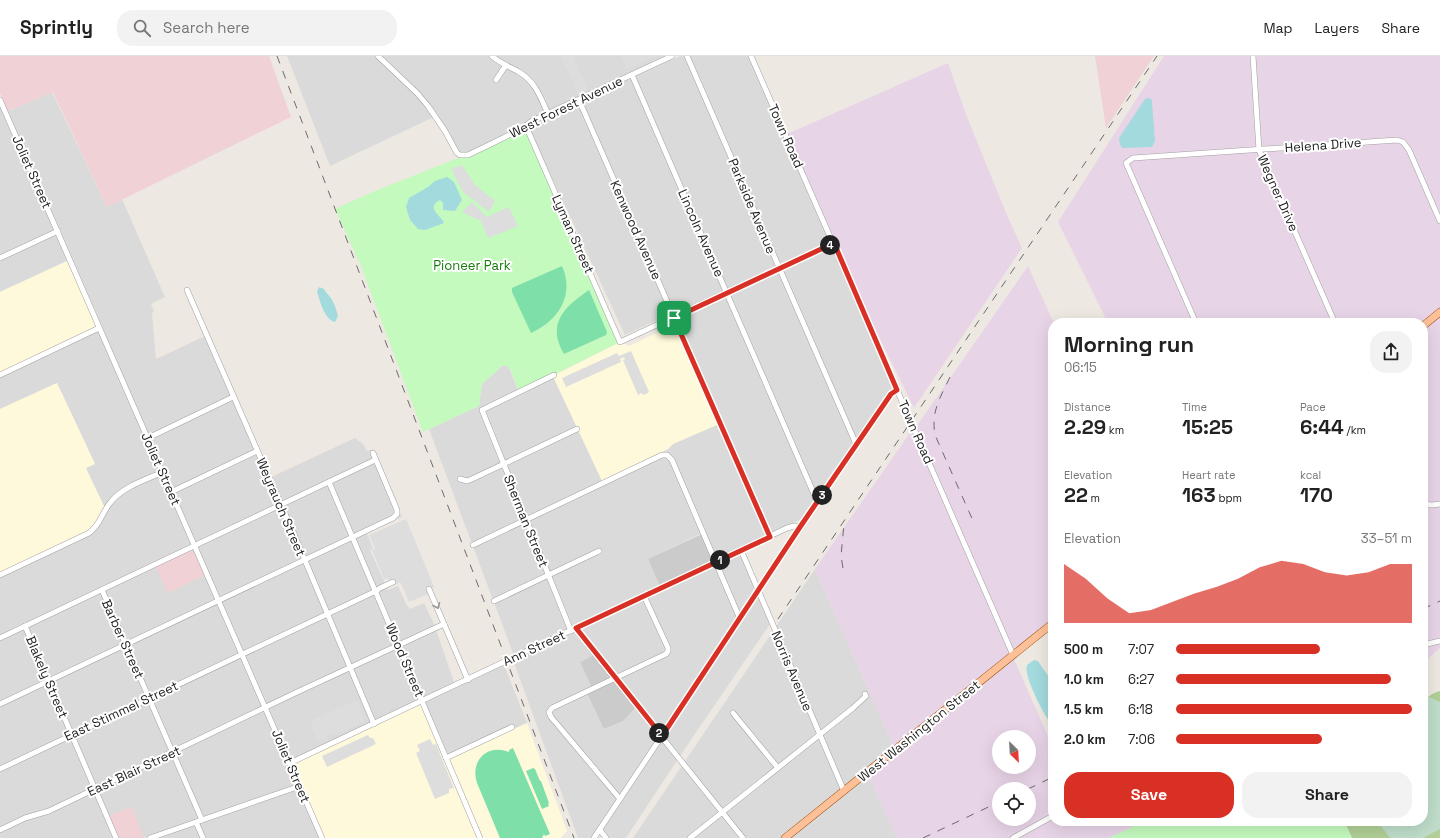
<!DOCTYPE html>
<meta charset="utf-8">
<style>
:root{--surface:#fff;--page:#f2f2f2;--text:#222;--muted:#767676;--line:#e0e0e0;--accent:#d93025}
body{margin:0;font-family:"Space Grotesk",sans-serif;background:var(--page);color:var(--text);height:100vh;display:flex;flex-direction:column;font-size:15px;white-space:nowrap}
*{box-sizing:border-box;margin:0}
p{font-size:13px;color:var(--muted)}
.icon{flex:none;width:22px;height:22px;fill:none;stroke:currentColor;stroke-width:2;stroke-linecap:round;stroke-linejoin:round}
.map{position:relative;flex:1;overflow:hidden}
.side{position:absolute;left:1048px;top:262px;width:380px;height:508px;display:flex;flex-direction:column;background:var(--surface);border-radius:16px;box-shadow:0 4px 16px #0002}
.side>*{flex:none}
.needle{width:26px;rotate:156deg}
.buttons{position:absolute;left:992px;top:674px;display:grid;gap:8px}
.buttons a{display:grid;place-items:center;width:44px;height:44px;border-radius:50%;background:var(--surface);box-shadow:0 4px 16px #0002;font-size:20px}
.pin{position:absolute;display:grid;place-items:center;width:34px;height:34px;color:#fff;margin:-17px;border-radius:8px;box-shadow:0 2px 6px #0006}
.km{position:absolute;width:20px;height:20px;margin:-10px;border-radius:50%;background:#222;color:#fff;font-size:11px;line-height:20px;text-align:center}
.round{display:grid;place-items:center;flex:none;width:42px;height:42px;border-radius:16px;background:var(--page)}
.headline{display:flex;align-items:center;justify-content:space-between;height:68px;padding:0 16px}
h1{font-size:22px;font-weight:700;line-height:30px}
.figures{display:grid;grid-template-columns:repeat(3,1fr);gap:6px;height:68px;padding:4px 16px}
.figures div{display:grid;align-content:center}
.figures b{font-size:20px;font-weight:700}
.figures small{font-size:11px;font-weight:400}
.figures p{font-size:11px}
.chart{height:112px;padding:8px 16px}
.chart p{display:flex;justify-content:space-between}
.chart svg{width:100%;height:72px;margin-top:4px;fill:var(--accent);opacity:.7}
.action{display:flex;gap:8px;margin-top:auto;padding:8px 16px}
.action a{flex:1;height:46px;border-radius:16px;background:var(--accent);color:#fff;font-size:16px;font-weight:700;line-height:46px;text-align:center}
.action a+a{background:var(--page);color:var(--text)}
ul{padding:0 16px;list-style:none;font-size:13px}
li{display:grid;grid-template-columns:64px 48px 1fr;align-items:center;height:30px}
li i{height:10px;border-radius:5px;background:var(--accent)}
header{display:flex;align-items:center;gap:24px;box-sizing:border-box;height:56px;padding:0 20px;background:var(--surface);border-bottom:1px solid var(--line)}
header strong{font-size:19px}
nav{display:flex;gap:22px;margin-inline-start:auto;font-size:14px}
.search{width:280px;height:36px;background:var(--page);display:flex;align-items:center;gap:10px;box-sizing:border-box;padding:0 14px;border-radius:16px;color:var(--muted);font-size:15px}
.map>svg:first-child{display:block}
.residential{fill:#dbdada}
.commercial{fill:#f0d1d5}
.industrial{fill:#e8d4e7;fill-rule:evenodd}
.education{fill:#fff9db}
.religious{fill:#cbcbcb}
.forest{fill:#b1cf96}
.wetland{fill:#bfddca}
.park{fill:#c4fabe}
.pitch{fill:#7edfa9}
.parking{fill:#ddd}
.water{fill:#a2dadd}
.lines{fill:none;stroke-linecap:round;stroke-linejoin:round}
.minor-casing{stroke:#a1a1a1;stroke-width:6}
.major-casing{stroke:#964a00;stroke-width:8}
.minor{stroke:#fff;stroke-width:5}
.major{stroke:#fdc098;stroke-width:7}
.rail{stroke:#6b6b6b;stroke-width:1;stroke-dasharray:8 8;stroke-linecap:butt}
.oneway{stroke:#999}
.route-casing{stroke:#fff;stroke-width:8}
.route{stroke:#d93025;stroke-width:5}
.labels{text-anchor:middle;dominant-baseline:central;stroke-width:4;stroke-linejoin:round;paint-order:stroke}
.street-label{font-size:13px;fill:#1d1d1d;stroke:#fff}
.park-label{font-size:13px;fill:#147c09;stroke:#fff}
</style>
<header>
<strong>Sprintly</strong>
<div class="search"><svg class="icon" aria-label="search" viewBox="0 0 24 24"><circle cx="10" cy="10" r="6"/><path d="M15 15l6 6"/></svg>Search here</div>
<nav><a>Map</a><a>Layers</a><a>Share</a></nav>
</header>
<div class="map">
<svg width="1440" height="782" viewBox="0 0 1440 782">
<rect width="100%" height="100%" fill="#eee8e2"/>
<!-- residential -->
<g class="residential">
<polygon points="287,0 668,0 465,99 461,98 436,60 330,110"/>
<polygon points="680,0 749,0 895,333 889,336 804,462 716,503 704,476 648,503 660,531 514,600 429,373 479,350 482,328 502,310 508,310 519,336 553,321 602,425 668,393 673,388 719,368 668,259 625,279 528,70"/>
<polygon points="52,36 107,151 122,143 165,241 151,248 154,255 152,257 156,303 205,280 267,423 355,382 363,388 367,395 373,393 402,461 367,477 373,493 370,494 388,534 398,530 406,548 410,553 424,547 434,568 456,632 504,609 527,667 449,703 293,708 196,488 205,519 297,729 144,782 0,782 0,517 86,412 95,408 57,327 0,353 0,320 103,272 8,55"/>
<polygon points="0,51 67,205 0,236"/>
<polygon points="740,495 770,568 680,700 578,573"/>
<polygon points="815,513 894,691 780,782 633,782"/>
<polygon points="576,574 594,599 580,606 592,632 604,673 623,665 636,651 660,680 592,782 578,782 513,604"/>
<polygon points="661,683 678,703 626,782 608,782 601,774"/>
<polygon points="868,718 897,782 787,782"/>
<polygon points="299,733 320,782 154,782"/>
</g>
<!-- commercial -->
<g class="commercial">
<polygon points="0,0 269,0 291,61 107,151 53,36 8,55 0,37"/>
<polygon points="1095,0 1154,0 1106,72"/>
<polygon points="192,489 205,519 168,537 154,507"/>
<polygon points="132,751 144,782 117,782 108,760"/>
</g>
<!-- industrial -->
<g class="industrial">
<polygon points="1164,0 1440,0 1440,592 1423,607 1423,267 1108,267 1058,166"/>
<polygon points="948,7 967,61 1007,159 1022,192 914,352 850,222 787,78"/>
<polygon points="1028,210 1054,267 1053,562 1014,594 916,371"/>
<polygon points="912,374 1010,598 894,691 815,513"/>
<path d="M1014,603L1053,692V765H1145L1109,782H897L868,718ZM999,681H1029V711H999ZM999,733H1029V763H999Z"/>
</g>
<!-- education -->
<g class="education">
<polygon points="67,205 98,272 0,317 0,236"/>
<polygon points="673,269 719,368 673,388 668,393 602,425 553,320 620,286 629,290"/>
<polygon points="57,327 95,408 86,412 105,452 92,472 83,479 0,517 0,353"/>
<polygon points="421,648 445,705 527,667 567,775 561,782 323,782 293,708"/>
</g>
<!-- religious -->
<g class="religious">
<polygon points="702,478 713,506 660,531 648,503"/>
<polygon points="594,599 612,622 592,632 580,606"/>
<polygon points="615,624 636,651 623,665 604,673 587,637"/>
</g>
<!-- forest -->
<polygon class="forest" points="1440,635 1440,782 1352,782 1344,765 1423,765 1423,644 1434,637"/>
<!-- wetland -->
<polygon class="wetland" points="1423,641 1429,641 1440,646 1440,773 1423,782 1390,782 1381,770 1380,765 1423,765"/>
<!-- park -->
<g class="park">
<polygon points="526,70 620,286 519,336 512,317 508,310 502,310 482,328 479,350 423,376 361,210 335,153 370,137 463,100"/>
<polygon points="1145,765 1344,765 1352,782 1109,782"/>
</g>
<!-- pitch -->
<g class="pitch">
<path d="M562,210C575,239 558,265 531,277L512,236V232Z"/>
<path d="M589,234L607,276L606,279L564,298C546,268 564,251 589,234Z"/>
<path d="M513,692L550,778L545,780L544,778L542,782H500L477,727C470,706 486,687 509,696V694Z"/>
<polygon points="533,712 535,713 540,725 541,725 549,747 548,748 549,750 542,753 526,715"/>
</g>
<!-- parking -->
<g class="parking">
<polygon points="561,0 576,0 574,1 588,33 578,38"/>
<polygon points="621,0 656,0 627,13"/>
<polygon points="462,109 475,129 495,145 489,156 463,136 451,113"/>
<polygon points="472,146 487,161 509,151 518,170 488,182 480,163 478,164 462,156"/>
<polygon points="631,295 649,336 646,338 643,339 642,337 638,339 623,304 625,303 624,301 620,303 621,306 566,331 562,322 617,297 619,300"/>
<polygon points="406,463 434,531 427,535 428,538 409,546 401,527 399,527 391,530 388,522 384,523 372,494 375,492 369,479"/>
<polygon points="357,644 365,665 333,680 332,677 326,680 327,683 321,685 320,683 317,684 310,669 313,667 312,664"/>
<polygon points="368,679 370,682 373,682 376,688 327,711 322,700"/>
<polygon points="430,683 433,689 436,688 454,732 449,733 449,737 435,743 416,697 420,695 417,689"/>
</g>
<!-- water -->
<g class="water">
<polygon points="1148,42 1151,43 1152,46 1155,85 1152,91 1149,91 1123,92 1120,89 1119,82 1145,43"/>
<path d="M447,121L454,126L462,144L455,155L443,154V147L440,144C425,152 441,159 444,167L425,174L418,173L410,164L406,151L409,142L428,131L435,125Z"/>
<path d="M319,231L324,233C325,236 328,238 330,241C334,246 336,253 338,260L335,266C324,263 320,245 317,235Z"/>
<path d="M1034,604L1038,605L1053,627V671C1045,661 1023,620 1027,609Z"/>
</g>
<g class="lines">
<!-- minor casing -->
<g class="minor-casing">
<g id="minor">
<polyline points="378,0 417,37 428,50 445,75 457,97 460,99 468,99 493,87 521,73 532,65 672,0"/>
<path d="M492,0C500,7 510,11 519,16C535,25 541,42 548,58"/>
<polyline points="687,0 856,388"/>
<polyline points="751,0 1013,599"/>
<polyline points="1253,0 1259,94 1335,267"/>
<polyline points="632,19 817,445"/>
<polyline points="496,24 506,9"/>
<polyline points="0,44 322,782"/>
<polyline points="579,44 770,481"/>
<polyline points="526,70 620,286 833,187"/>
<polyline points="0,202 58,175"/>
<polyline points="187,234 293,476 374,668"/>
<polyline points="1196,267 1126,107 1133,102 1397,84 1403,86 1409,94 1440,165"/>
<polyline points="0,319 99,272"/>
<polyline points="554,319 482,354 571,575"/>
<polyline points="148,382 233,341"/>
<polyline points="460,423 467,425 472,423 577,373"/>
<polyline points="329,426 480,782"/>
<polyline points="171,436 257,395"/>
<polyline points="1423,448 1432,449 1440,448"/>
<polyline points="473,489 662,399 667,399 672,404 740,563"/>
<polyline points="741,494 844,735"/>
<path d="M0,519L89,477C101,468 101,458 110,447C122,431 145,424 163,416"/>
<polyline points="429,533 468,624"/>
<polyline points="102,534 202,764"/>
<polyline points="494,545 599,495"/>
<polyline points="25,570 116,782"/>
<polyline points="576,572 595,598 743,782"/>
<polyline points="0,582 375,404"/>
<polyline points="1423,589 1440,585"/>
<polyline points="0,648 393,462 397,458 397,454 373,397"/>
<polyline points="733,657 778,712"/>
<polyline points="446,702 512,671"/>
<polyline points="290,707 787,472 794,470 800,471"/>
<polyline points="0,713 376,535 380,532 393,526"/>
<polyline points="620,743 551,661 549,656 552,652 666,598 668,595 668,592 644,540"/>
<polyline points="196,766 203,782"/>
<polyline points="0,774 25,762 49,755 293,638 444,568"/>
<polyline points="600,774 606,782"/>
<polyline points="150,782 300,730"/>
<polyline points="594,782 856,388 891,338 897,334"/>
<polyline points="690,782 853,652 866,640 865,638"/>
<polyline points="1013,782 1053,760"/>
</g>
</g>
<!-- major casing -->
<g class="major-casing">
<g id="major">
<polyline points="1423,270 1440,256"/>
<polyline points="785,782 1053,567"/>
</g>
</g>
<!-- minor -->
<use href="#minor" class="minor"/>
<!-- major -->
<use href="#major" class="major"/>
<!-- rail -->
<g class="rail">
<polyline points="277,0 574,782"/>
<path d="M950,321C940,342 931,355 935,379L974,467"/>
<polyline points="843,512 841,500 844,468"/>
<polyline points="1423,553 1440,545"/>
<polyline points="778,563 1157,0"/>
<polyline points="1028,733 1053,721"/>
<polyline points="923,782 999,746"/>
</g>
</g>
<!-- one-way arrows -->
<defs><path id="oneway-chevron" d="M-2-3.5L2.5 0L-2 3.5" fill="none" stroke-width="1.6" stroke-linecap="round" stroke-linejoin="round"/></defs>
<use class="oneway" href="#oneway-chevron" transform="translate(437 550) rotate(67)"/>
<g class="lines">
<!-- route casing -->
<g class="route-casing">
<polygon id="route" points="834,187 897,334 891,338 800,471 662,680 576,572 770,481 674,262"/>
</g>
<!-- route -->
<use href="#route" class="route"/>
</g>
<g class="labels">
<!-- street labels -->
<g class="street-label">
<text transform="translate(566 51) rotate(-26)">West Forest Avenue</text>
<text transform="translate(786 80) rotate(66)">Town Road</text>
<text transform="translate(1323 89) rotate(-4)">Helena Drive</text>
<text transform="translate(32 116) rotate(66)">Joliet Street</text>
<text transform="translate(1278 137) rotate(66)">Wegner Drive</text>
<text transform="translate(752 150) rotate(67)">Parkside Avenue</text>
<text transform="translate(636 174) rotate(66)">Kenwood Avenue</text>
<text transform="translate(701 177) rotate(66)">Lincoln Avenue</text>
<text transform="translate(573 178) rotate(66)">Lyman Street</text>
<text transform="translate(916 376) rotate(66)">Town Road</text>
<text transform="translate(161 413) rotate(66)">Joliet Street</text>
<text transform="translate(281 451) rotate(67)">Weyrauch Street</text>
<text transform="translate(526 465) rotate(68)">Sherman Street</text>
<text transform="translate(123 583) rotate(66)">Barber Street</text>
<text transform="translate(534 592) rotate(-25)">Ann Street</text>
<text transform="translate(405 604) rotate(67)">Wood Street</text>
<text transform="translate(792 615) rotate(67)">Norris Avenue</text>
<text transform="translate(47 621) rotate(67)">Blakely Street</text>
<text transform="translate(121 655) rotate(-25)">East Stimmel Street</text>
<text transform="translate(919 675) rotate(-39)">West Washington Street</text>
<text transform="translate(291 710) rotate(67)">Joliet Street</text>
<text transform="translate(134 715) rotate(-25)">East Blair Street</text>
</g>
<!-- park labels -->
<g class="park-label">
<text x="472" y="209">Pioneer Park</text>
</g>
</g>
</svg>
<div class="buttons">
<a><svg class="needle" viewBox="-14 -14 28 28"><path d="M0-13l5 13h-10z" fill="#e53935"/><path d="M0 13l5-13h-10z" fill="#767676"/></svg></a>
<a><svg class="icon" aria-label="locate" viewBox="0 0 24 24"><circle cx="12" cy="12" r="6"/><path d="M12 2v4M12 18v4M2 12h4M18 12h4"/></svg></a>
</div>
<div class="pin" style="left:674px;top:262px;background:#1e9e55"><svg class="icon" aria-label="arrive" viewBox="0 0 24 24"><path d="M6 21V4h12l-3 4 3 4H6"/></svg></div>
<b class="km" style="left:720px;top:504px">1</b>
<b class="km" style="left:659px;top:677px">2</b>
<b class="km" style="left:822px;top:439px">3</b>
<b class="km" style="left:830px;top:189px">4</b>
<section class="side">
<div class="headline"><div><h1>Morning run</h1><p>06:15</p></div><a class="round"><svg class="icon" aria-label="share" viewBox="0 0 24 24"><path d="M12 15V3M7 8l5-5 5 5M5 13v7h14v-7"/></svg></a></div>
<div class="figures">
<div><p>Distance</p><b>2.29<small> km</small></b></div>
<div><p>Time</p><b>15:25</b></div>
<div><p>Pace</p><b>6:44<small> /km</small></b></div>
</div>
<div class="figures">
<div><p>Elevation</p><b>22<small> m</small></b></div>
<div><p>Heart rate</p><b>163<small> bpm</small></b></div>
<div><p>kcal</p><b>170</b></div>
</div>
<div class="chart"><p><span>Elevation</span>33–51 m</p>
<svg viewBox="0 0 160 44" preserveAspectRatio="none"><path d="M0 44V8L10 17L20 29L30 38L40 36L50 31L60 26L70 22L80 17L90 10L100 6L110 8L120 13L130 15L140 13L150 8L160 8V44z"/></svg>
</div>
<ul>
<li><b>500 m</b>7:07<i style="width:61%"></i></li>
<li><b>1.0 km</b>6:27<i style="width:91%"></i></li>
<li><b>1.5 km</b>6:18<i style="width:100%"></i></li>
<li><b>2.0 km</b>7:06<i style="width:62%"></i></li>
</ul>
<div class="action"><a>Save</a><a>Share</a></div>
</section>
</div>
